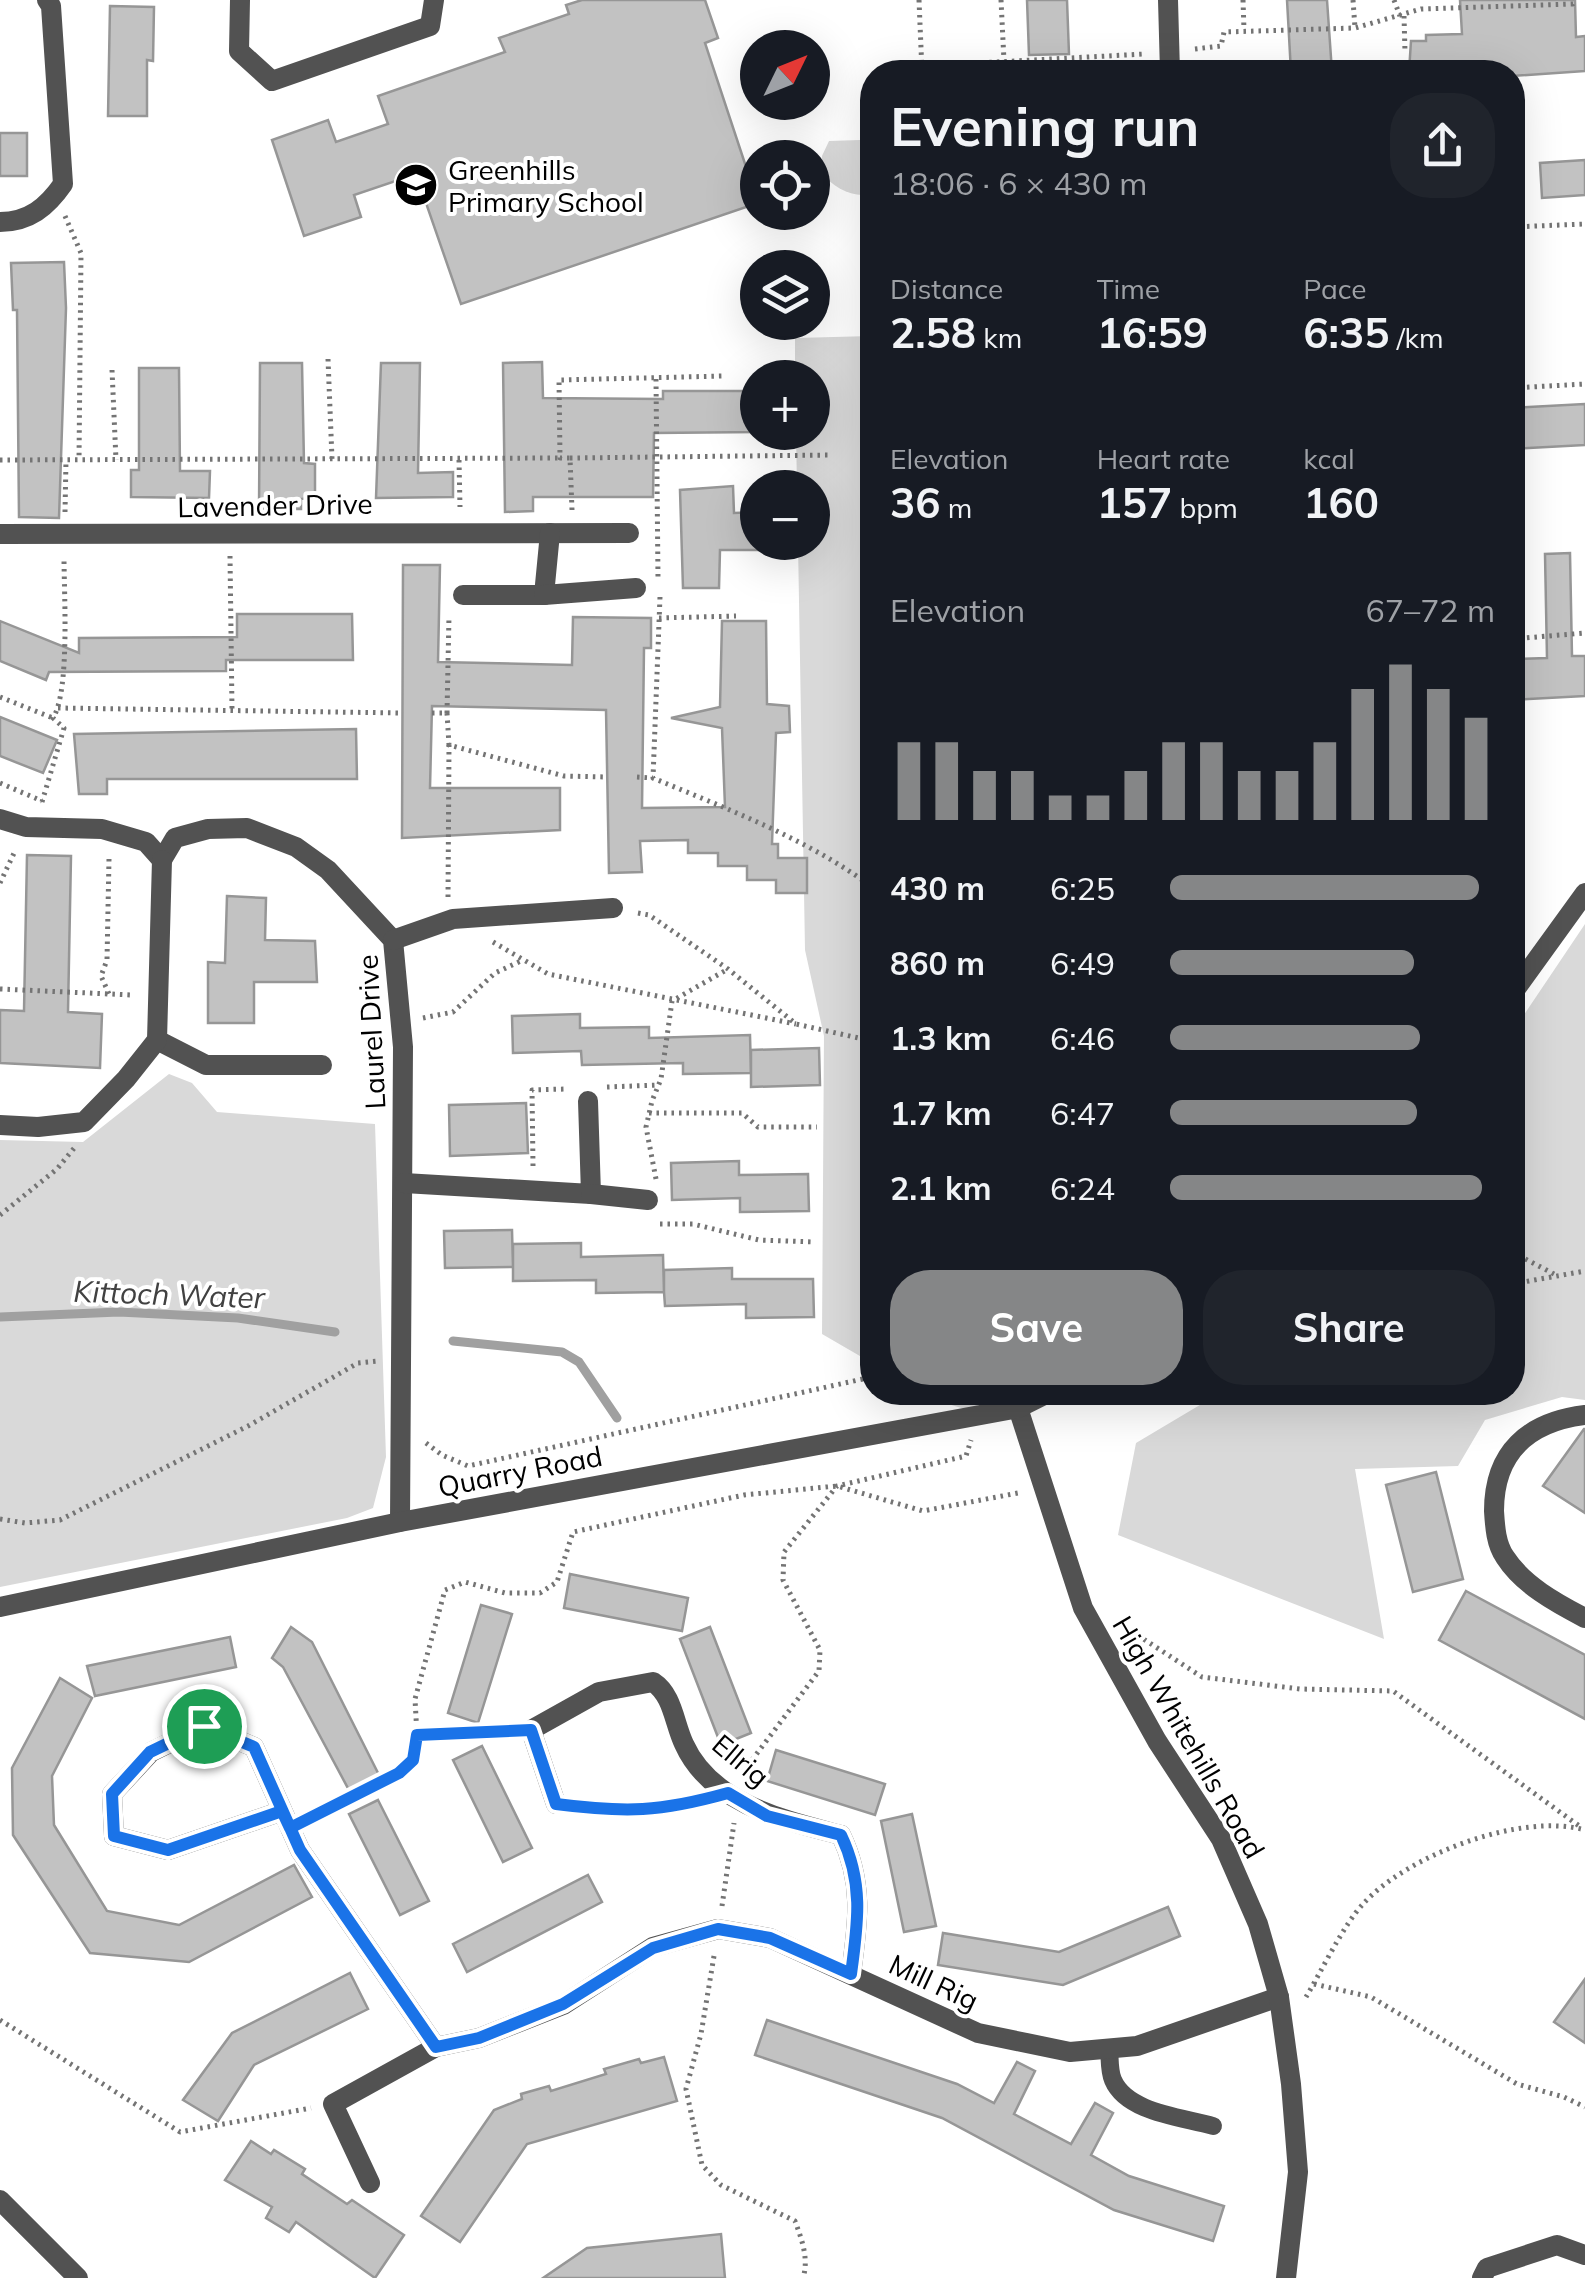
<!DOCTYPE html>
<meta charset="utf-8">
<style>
:root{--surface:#171b24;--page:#20242c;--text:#f1f3f6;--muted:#9ea1a6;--accent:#858687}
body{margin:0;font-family:Mulish,sans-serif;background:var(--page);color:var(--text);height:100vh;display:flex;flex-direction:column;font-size:38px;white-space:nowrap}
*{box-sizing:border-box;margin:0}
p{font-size:32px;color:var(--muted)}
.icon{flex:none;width:55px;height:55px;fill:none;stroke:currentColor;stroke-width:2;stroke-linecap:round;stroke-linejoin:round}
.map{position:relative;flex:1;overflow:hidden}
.drawer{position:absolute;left:860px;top:60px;width:665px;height:1345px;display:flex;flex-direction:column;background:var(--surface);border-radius:40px;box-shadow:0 10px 40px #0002}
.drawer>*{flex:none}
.needle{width:65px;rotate:47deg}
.fabs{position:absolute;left:740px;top:30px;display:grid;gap:20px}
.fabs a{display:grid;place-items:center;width:90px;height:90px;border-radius:50%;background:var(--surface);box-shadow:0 10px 40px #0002;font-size:50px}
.pin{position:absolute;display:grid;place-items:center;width:85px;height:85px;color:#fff;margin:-42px;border:5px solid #fff;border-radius:50%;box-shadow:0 2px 10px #0007}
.round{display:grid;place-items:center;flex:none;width:105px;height:105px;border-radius:40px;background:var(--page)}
.head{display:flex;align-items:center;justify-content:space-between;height:170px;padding:0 30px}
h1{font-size:55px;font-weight:700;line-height:75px}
.stats{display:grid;grid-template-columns:repeat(3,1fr);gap:15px;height:170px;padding:10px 30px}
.stats div{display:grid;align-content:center}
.stats b{font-size:42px;font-weight:700}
.stats small{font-size:28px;font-weight:400}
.stats p{font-size:28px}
.chart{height:280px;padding:20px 30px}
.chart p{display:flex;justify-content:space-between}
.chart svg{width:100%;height:180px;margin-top:10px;stroke:var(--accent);stroke-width:6}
.cta{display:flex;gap:20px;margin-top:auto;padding:20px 30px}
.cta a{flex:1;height:115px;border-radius:40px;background:var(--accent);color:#fff;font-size:40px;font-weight:700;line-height:115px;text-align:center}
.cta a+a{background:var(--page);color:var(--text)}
ul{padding:0 30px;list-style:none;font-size:32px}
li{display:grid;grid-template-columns:160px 120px 1fr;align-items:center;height:75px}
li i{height:25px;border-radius:12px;background:var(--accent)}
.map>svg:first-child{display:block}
.green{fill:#d9d9d9}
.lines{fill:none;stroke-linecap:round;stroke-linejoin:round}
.stream{stroke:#a0a0a0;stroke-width:9}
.building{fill:#c2c2c2;stroke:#969696;stroke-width:2.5}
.path{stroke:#747474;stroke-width:5;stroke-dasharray:2.5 5;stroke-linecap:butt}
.service{stroke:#525252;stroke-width:18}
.minor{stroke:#525252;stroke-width:20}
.tertiary{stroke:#525252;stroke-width:20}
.route-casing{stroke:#fff;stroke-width:20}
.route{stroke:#1a73e8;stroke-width:12}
.labels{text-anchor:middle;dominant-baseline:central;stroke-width:8;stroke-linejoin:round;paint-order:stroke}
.poi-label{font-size:28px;fill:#000;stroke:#fff;text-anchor:start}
.street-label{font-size:28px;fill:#000;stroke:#fff}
.water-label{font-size:30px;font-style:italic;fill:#414141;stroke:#fff}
</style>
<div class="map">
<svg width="1585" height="2278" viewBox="0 0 1585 2278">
<rect width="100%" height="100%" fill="#fff"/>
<!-- green -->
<g class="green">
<path d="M860,140L872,143V194C851,198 835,188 821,173L822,156L829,141Z"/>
<polygon points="872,336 872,1363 822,1334 824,1036 805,950 798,543 812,542 812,488 797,487 796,433 812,432 812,378 795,377 795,338"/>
<polygon points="1585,924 1585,1400 1562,1397 1485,1420 1458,1466 1355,1469 1384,1639 1118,1535 1136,1443 1220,1393 1512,1392 1513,1031"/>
<polygon points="169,1074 192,1083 217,1112 375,1124 386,1457 373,1508 347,1518 0,1587 0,1140 83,1142"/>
<polygon points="922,1393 977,1393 978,1413 935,1400"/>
</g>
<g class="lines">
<!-- stream -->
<g class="stream">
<polyline points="0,1317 119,1312 238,1318 335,1332"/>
<polyline points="453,1341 562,1352 579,1362 617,1418"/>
</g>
</g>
<!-- building -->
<g class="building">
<polygon points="582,0 705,0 718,38 705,43 758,203 461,304 416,174 354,195 361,217 304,236 272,140 328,120 336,142 388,124 378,96 505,52 499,38 569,14 566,5"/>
<polygon points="1027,0 1067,0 1069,54 1029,55"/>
<polygon points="1287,0 1327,0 1332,72 1291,72"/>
<polygon points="1460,0 1575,0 1576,37 1585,36 1585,71 1512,76 1512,72 1409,72 1411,41 1426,41 1426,35 1462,34"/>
<polygon points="110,6 154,7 153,61 147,60 147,116 108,116"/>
<rect x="0" y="133" width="27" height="43"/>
<polygon points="1585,160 1585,195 1542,198 1540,163"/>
<polygon points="64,262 66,308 59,518 19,517 17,310 13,310 11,263"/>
<polygon points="542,362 543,398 663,399 663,391 758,391 758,432 654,433 653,497 533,497 533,511 505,512 503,363"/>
<polygon points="260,363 302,363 304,463 315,464 315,497 301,499 301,509 259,509"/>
<polygon points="381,363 420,363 418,473 453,472 453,497 376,498"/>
<polygon points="139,368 179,368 180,471 210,471 209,498 131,497 131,470 139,470"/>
<polygon points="1585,404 1585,445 1512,449 1512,408"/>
<polygon points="733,486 734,513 758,512 758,550 720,550 719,588 683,588 680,490"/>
<polygon points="1570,553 1572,656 1585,656 1585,696 1512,700 1512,659 1547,658 1545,554"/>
<polygon points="403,565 440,565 438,662 572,665 573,617 651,618 651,648 644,648 642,808 725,807 722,728 671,718 720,707 722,621 766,621 767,704 789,706 790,732 776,733 772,844 778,844 778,858 807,858 807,893 776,893 776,880 747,880 747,866 718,866 718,853 688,853 688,840 640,841 642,872 609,873 606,710 432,706 430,788 560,788 560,830 402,838"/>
<polygon points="237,614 352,614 353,660 226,660 226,671 49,672 46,680 0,661 0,621 79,653 79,638 237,637"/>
<polygon points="0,717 57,740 43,773 0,756"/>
<polygon points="356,729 357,779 107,779 107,794 79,794 74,734"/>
<polygon points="27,855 71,856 68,1012 102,1014 100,1068 0,1063 0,1010 24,1011"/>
<polygon points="227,896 266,898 265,940 315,941 317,982 254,982 254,1023 208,1023 208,962 225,963"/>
<polygon points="580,1014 580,1028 649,1027 649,1038 750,1035 751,1073 683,1074 683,1063 582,1065 581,1051 513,1053 512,1016"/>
<polygon points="819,1048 820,1085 751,1087 751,1050"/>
<polygon points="526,1103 528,1153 450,1156 449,1105"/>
<polygon points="739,1161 739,1175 808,1174 809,1211 740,1212 740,1198 672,1200 671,1163"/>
<polygon points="512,1230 513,1267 513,1244 581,1243 581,1257 663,1255 664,1292 664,1270 732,1268 732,1279 813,1279 814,1317 746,1318 746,1304 665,1306 664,1292 596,1293 596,1280 513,1281 513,1267 445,1268 444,1231"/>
<polygon points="1584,1429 1585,1429 1585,1513 1543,1486"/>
<polygon points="1436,1472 1463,1579 1413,1592 1386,1485"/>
<polygon points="570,1574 688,1598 682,1631 564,1608"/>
<polygon points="1466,1591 1585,1655 1585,1719 1439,1640"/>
<polygon points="481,1605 512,1614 478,1723 448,1713"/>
<polygon points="291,1627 312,1642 380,1777 350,1792 283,1667 272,1658"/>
<polygon points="710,1627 751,1733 721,1745 680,1639"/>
<polygon points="230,1637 236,1667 95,1696 87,1666"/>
<polygon points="60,1678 92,1698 52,1776 54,1825 107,1911 179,1925 294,1865 312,1897 189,1962 90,1953 13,1835 12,1768"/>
<polygon points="482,1746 532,1848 503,1862 453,1760"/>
<polygon points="776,1750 885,1784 875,1815 767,1781"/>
<polygon points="378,1800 429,1901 400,1915 349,1814"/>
<polygon points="912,1814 936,1926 904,1932 881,1821"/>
<polygon points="588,1875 602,1902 467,1972 453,1944"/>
<polygon points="1168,1907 1180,1936 1063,1985 938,1965 943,1933 1059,1952"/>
<polygon points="350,1973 368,2009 254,2065 218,2121 183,2100 232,2033"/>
<polygon points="1585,1979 1585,2043 1554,2022"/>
<polygon points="767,2020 957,2084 994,2103 1017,2062 1035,2071 1014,2114 1071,2144 1095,2103 1113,2113 1091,2155 1129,2176 1224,2206 1213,2241 1114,2210 942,2118 755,2055"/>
<polygon points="664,2057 677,2101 527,2144 460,2242 421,2216 494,2110 522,2099 521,2094 549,2086 551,2091 606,2074 604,2069 639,2059 641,2063"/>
<polygon points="251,2141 271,2154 274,2150 305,2169 302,2174 347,2204 352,2200 404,2235 375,2278 296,2222 289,2232 266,2218 272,2207 225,2180"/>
<polygon points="721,2234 725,2278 543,2278 587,2248"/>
</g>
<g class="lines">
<!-- path -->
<g class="path">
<polyline points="919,0 922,72"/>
<polyline points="1001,0 1004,61"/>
<polyline points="1243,0 1244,30"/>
<polyline points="1353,0 1355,28"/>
<polyline points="1394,0 1400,16"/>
<polyline points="1404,16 1405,52"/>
<polyline points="1195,49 1221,46 1224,32 1355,28 1421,9 1573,4 1575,0"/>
<polyline points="922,66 1144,54"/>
<polyline points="65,216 81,253 79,460"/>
<polyline points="1512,227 1585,224"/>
<polyline points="328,359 332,459"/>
<polyline points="112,370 116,460"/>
<polyline points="656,379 658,578"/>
<polyline points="1512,388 1585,384"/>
<polyline points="570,458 832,455"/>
<polyline points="0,460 560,458"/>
<polyline points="459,460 460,507"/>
<polyline points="572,510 570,458 560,458 559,380 724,376"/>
<polyline points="65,512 66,460"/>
<polyline points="230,556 232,710"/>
<path d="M660,597L653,778C727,809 808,839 872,887"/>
<polyline points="659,618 736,616"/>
<polyline points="1512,639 1585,633"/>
<polyline points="0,697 53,718"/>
<polyline points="58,708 402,713"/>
<polyline points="432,713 447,713 449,745 564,776 607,777"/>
<polyline points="447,713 449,616"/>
<polyline points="637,777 653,778"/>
<polyline points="0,783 42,801"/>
<path d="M42,802L64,728L53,718C70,691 64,594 64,558"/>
<polyline points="109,859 107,960 101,976 109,994"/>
<polyline points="0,883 15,851"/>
<polyline points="448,897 449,745"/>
<polyline points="638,913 649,915 728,969 796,1024 872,1041"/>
<polyline points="493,942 548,974 796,1024"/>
<polyline points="0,989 132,995"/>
<polyline points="423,1018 453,1012 495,973 523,960"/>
<polyline points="607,1087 659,1085"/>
<polyline points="649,1113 742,1113 758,1127 817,1127"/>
<polyline points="533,1166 532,1090 566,1089"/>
<polyline points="656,1179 646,1127 652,1101 661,1079 672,1001 728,969"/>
<polyline points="0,1215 57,1169 75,1147"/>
<polyline points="660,1224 693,1224 759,1240 814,1242"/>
<polyline points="1512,1252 1554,1274"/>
<polyline points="1512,1284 1585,1271"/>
<polyline points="426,1443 442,1455 468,1466 872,1377"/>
<polyline points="0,1519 25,1523 60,1520 248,1426 358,1363 378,1361"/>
<polyline points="1125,1627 1202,1677 1300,1689 1393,1691 1582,1828"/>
<polyline points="417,1735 509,1731"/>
<polyline points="743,1772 819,1671 820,1650 783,1580 784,1552 837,1486 966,1456 971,1440"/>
<path d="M579,1807C619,1812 657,1812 696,1802"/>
<polyline points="311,1818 399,1773 413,1760 417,1735 415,1699 445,1590 465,1582 505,1593 540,1593 557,1582 573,1532 744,1495 837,1486 923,1511 1018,1493"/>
<polyline points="722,1906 734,1823"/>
<path d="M714,1956L701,2034L686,2089L702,2165L721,2185L795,2221C802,2240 809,2259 803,2278"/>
<polyline points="1314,1984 1371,1997 1517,2084 1564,2097 1585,2107"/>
<path d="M1306,1997C1321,1972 1344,1924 1363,1904C1407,1855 1521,1812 1585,1830"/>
<polyline points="0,2020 180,2132 311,2108"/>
</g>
<!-- service -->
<path class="service" d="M1109,2048C1110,2059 1109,2071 1113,2080C1127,2113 1183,2117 1213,2126"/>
<!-- minor -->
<g class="minor">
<polyline points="240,0 239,51 272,81 430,26 434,0"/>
<polyline points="1168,0 1170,72"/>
<path d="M0,222C29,222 47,207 63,184L51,6L47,0"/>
<polyline points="0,534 629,533"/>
<polyline points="463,595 544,595 550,533"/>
<polyline points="544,595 636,588"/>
<polyline points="0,819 26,827 102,829 146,842 162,860 175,838 208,829 247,828 296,847 328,870 393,940 403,1047 400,1522"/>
<polyline points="393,940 453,919 613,908"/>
<polyline points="157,1040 206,1065 322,1065"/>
<polyline points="0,1125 38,1127 84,1122 126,1079 157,1040 162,860"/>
<polyline points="404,1183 591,1194 588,1101"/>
<polyline points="591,1194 648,1200"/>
<path d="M1585,1415C1528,1422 1494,1452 1494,1511C1495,1527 1496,1544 1505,1557C1523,1585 1556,1603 1585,1618"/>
<path d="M556,1804L531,1730L599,1692L653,1682C673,1695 674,1723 684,1744C711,1804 784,1820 841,1835C864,1883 858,1923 851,1974"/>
<polyline points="282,1811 168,1850 114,1836 112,1794 151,1752 204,1726 254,1747 300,1850 436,2047"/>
<polyline points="370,2183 333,2104 436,2047 479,2038 563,2005 653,1947 718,1929 770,1938 978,2033 1070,2052 1137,2046 1279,1997"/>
<polyline points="0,2200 78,2278"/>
<polyline points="1482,2278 1487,2268 1557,2245 1585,2255"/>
</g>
<!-- tertiary -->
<g class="tertiary">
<polyline points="1512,994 1585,893"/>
<polyline points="1018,1408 1083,1608 1157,1741 1221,1839 1258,1924 1279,1997 1291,2084 1298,2172 1286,2278"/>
<polyline points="0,1607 400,1522 1018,1408 1050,1392"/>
</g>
</g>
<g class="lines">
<!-- route casing -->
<g class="route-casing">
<path id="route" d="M204,1726L254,1747L300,1850L436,2047L479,2038L563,2004L653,1948L718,1929L770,1938L851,1974C858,1923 864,1883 841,1835L767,1816L728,1793C660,1812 626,1813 556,1804L531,1730L417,1735L413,1760L399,1773L290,1828L282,1811L168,1850L114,1836L112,1794L150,1752L204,1726"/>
</g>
<!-- route -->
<use href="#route" class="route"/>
</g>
<!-- icons -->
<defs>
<g id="school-disc" transform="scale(2.25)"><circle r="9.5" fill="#000" stroke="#fff"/><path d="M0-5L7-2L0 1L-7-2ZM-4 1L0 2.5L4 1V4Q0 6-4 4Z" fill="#fff"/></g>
</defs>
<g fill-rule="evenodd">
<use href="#school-disc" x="416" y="185"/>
</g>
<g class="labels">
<!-- poi labels -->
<g class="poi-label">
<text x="448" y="169">Greenhills<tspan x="448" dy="32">Primary School</tspan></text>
</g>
<!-- street labels -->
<g class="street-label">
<text transform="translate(275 505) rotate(-1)">Lavender Drive</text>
<text transform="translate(371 1032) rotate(-93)">Laurel Drive</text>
<text transform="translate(520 1471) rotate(-11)">Quarry Road</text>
<text transform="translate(1189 1737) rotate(60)">High Whitehills Road</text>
<text transform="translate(741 1760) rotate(40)">Ellrig</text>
<text transform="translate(934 1982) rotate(25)">Mill Rig</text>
</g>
<!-- water labels -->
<g class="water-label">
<text transform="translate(169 1294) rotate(2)">Kittoch Water</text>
</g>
</g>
</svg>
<div class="fabs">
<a><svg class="needle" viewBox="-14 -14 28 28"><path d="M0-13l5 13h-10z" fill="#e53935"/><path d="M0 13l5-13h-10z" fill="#9ea1a6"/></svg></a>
<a><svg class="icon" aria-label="locate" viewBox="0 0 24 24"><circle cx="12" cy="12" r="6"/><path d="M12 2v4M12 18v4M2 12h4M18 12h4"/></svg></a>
<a><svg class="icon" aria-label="layers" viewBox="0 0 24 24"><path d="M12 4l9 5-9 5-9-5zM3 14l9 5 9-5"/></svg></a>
<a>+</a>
<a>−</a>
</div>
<div class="pin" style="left:204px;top:1726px;background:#1e9e55"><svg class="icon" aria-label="arrive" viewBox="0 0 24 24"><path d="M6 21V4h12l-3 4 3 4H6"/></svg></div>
<section class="drawer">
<div class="head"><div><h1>Evening run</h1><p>18:06 · 6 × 430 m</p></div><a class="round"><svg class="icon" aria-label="share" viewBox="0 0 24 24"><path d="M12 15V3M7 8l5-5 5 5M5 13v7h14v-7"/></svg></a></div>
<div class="stats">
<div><p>Distance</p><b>2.58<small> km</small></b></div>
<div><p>Time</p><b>16:59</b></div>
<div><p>Pace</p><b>6:35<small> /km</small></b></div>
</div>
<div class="stats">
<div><p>Elevation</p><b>36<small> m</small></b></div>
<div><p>Heart rate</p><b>157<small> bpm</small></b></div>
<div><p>kcal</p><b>160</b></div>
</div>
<div class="chart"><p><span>Elevation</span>67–72 m</p>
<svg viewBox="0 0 160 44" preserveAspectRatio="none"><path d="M5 44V25M15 44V25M25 44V32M35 44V32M45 44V38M55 44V38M65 44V32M75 44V25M85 44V25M95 44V32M105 44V32M115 44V25M125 44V12M135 44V6M145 44V12M155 44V19"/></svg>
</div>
<ul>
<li><b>430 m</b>6:25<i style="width:95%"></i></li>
<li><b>860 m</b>6:49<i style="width:75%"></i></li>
<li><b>1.3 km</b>6:46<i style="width:77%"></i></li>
<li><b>1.7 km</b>6:47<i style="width:76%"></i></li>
<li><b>2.1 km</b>6:24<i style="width:96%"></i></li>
</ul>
<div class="cta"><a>Save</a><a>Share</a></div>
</section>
</div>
